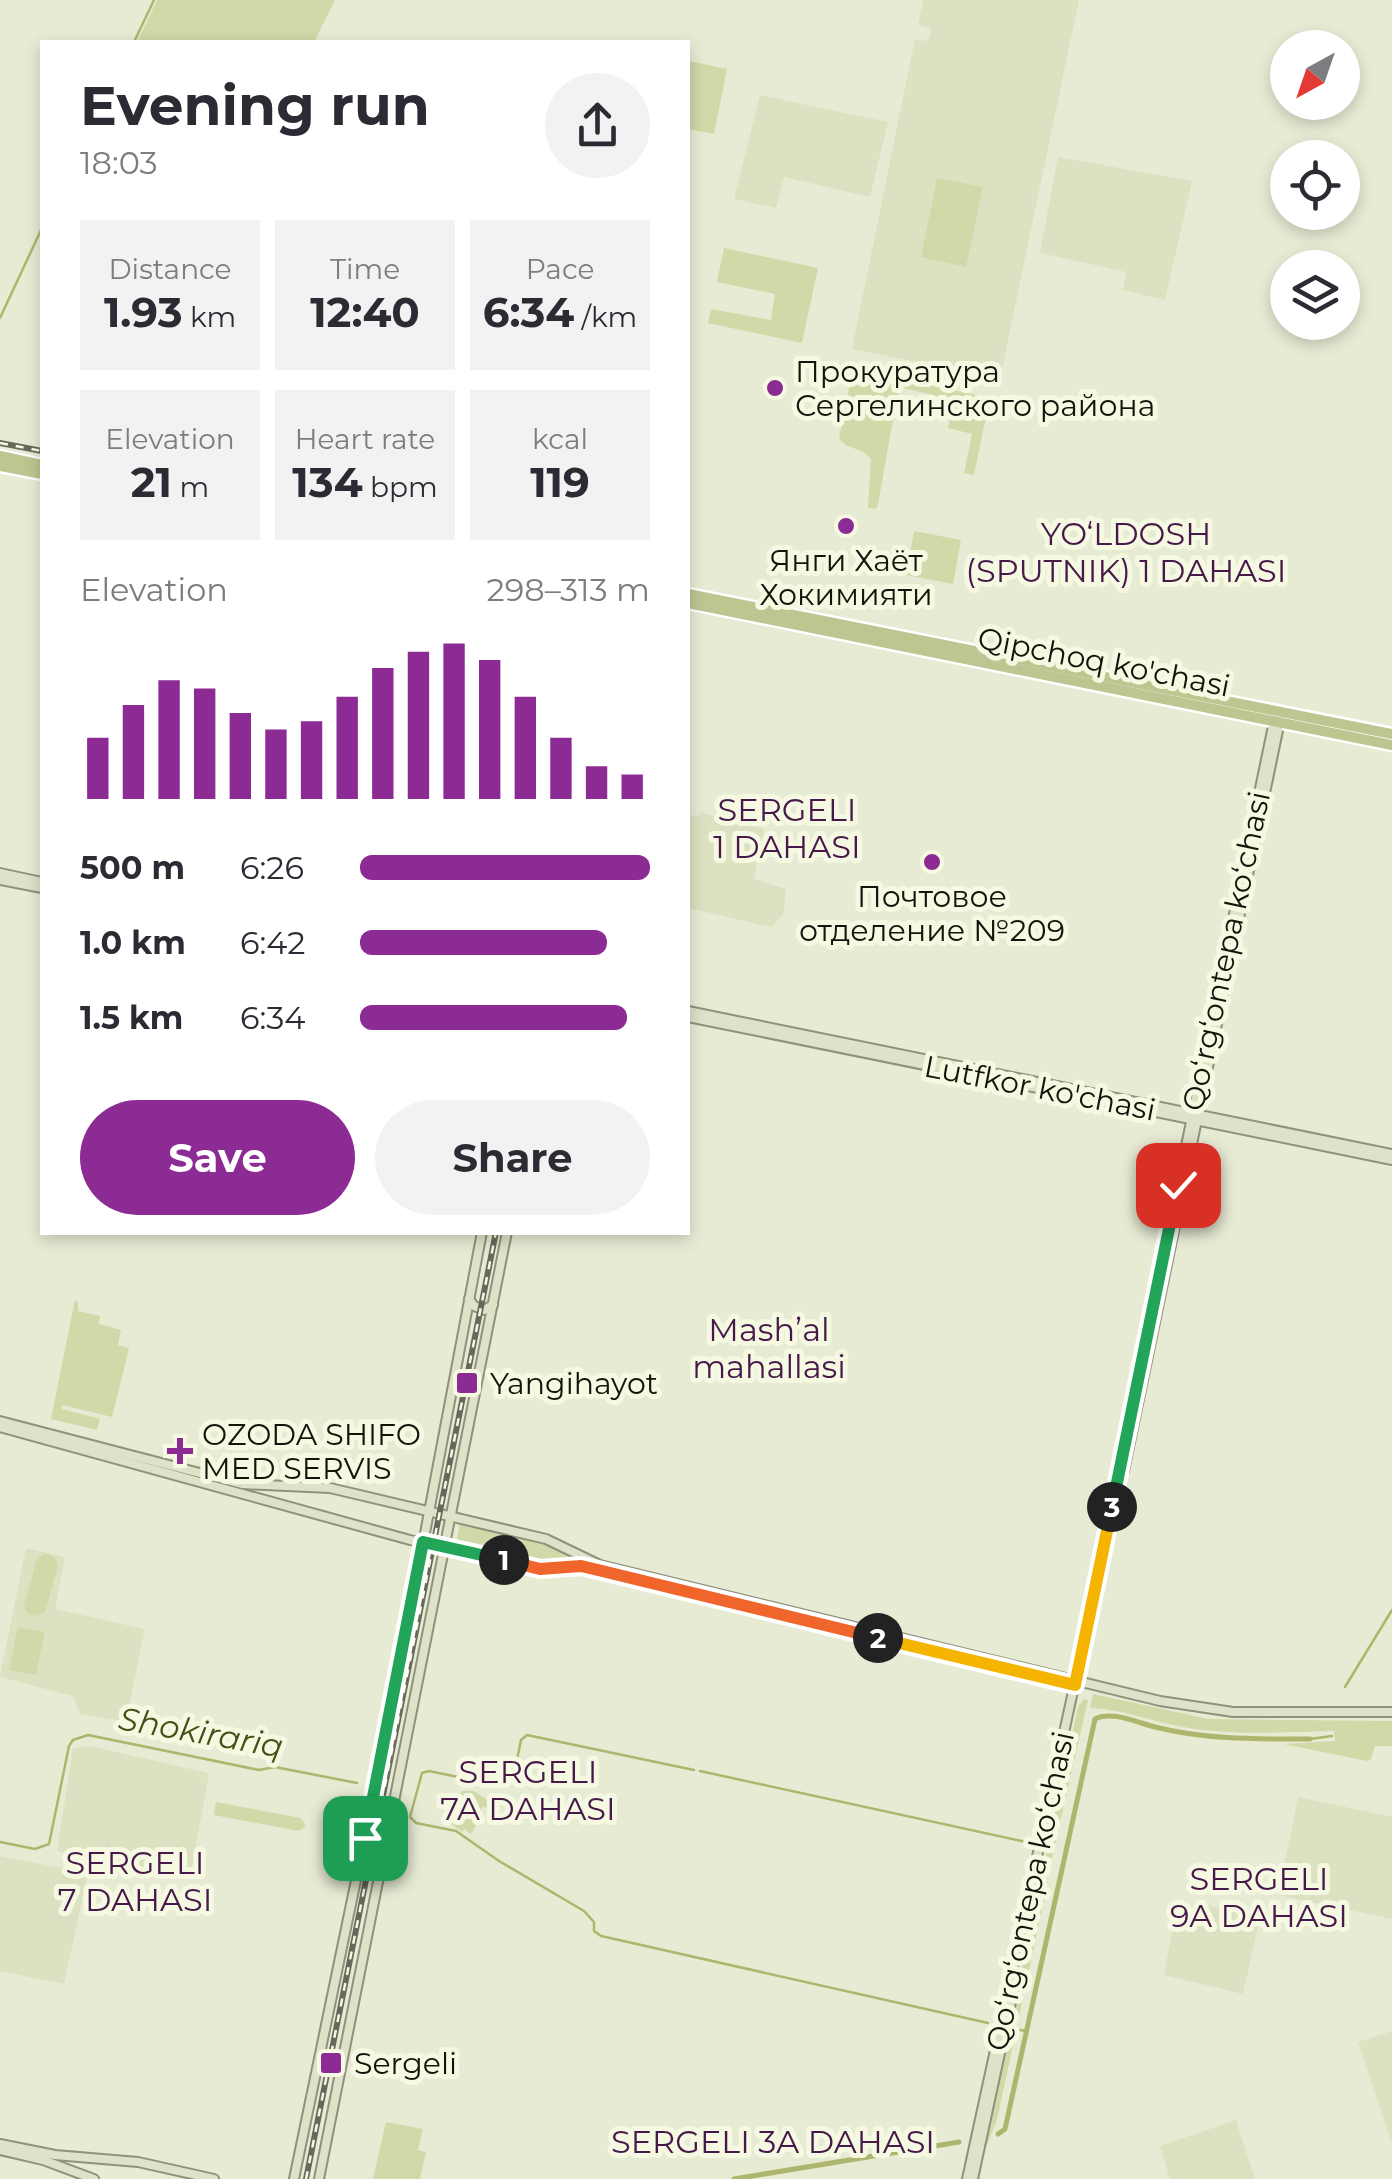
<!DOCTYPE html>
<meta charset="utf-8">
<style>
:root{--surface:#fff;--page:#f2f2f3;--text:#2b2b33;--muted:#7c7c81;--accent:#8c2b94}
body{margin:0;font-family:Montserrat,sans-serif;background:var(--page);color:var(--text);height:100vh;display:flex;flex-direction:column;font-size:38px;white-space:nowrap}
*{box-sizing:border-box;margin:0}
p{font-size:32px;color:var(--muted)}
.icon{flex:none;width:55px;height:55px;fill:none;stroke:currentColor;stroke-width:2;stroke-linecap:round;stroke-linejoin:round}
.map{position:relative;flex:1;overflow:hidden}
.side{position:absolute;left:40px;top:40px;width:650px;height:1195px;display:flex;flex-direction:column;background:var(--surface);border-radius:0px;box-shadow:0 5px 15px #0003}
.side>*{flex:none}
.needle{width:65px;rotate:220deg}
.buttons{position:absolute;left:1270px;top:30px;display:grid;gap:20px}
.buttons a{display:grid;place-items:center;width:90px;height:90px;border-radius:50%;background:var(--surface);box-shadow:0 5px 15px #0003;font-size:50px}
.pin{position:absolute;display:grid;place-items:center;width:85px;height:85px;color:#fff;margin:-42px;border-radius:20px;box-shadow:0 5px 15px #0006}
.km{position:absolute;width:50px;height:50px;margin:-25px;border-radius:50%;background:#222;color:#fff;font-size:28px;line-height:50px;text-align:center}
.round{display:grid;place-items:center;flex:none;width:105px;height:105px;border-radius:52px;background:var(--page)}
.overview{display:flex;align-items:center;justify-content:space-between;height:170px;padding:0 40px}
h1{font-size:55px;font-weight:700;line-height:75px}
.stats{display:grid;grid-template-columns:repeat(3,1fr);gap:15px;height:170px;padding:10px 40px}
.stats div{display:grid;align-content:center;border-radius:0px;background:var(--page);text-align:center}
.stats b{font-size:42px;font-weight:700}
.stats small{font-size:28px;font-weight:400}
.stats p{font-size:28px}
.chart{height:280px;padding:20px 40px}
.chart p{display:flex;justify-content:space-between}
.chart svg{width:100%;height:180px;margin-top:10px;stroke:var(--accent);stroke-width:6}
.primary-button{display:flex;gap:20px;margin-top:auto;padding:20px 40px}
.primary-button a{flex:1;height:115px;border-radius:60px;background:var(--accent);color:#fff;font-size:40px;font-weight:700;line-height:115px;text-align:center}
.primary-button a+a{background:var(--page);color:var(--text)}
ul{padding:0 40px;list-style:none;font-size:32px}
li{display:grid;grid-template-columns:160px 120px 1fr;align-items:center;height:75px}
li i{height:25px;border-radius:12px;background:var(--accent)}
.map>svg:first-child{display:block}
.built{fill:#dce1c2}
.green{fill:#d1d9a9}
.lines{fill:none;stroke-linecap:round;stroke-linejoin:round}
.stream{stroke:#adb66c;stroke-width:2.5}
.canal{stroke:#adb66c;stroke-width:5}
.secondary-casing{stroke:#8e927c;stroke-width:12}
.primary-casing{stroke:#fff;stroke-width:15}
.secondary{stroke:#dfe2c8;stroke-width:8}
.primary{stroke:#bfc591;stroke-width:10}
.rail-casing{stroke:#67695b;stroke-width:6}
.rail{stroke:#f5f9e1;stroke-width:2.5;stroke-dasharray:8;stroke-linecap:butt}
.split-1-casing{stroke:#fff;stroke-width:20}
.split-2-casing{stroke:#fff;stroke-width:20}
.split-3-casing{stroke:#fff;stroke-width:20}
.split-4-casing{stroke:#fff;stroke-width:20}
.split-1{stroke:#22a559;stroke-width:12}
.split-2{stroke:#f0652b;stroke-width:12}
.split-3{stroke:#f5b400;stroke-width:12}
.split-4{stroke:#22a559;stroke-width:12}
.poi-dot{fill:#8c2b94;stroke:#f5f9e1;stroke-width:4}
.labels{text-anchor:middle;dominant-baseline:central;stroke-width:10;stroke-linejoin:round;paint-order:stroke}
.poi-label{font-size:30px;fill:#13140c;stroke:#f5f9e1;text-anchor:start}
.street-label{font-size:30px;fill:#13140c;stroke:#f5f9e1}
.neighbourhood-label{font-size:32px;fill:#47194b;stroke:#f5f9e1}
.water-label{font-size:32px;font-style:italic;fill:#474d15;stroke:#f5f9e1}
</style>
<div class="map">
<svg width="1392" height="2179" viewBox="0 0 1392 2179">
<rect width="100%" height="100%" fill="#e8ebd4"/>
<!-- built -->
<g class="built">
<polygon points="923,0 1079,0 1000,378 852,349 915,39 928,41 931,32 931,28 918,25"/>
<polygon points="760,95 888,122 870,197 784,177 776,208 734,199"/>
<polygon points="1058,157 1192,181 1165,300 1123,290 1126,272 1040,253"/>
<polygon points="700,812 764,829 754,879 786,889 783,915 771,927 688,908 688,814 698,817"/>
<polygon points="26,1548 65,1557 55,1609 145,1629 126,1722 80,1714 73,1696 0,1677"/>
<polygon points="89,1746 209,1773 190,1878 57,1851 73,1749"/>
<polygon points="1298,1797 1392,1817 1392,1919 1278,1895"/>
<polygon points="0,1856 88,1873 64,1984 0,1971"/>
<polygon points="1201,1904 1260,1917 1243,1994 1164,1975 1174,1921"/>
<polygon points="1392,2031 1392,2144 1358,2042"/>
<polygon points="1236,2120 1255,2179 1170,2179 1160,2146"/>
</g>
<!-- green -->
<g class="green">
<polygon points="157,0 335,0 314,42 137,42"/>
<polygon points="689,61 727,69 714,134 688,129"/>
<polygon points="937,178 983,187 966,267 921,257"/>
<polygon points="724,248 818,268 802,343 708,323 711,309 771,320 775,294 717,282"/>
<path d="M853,368L990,398L974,475L964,473L972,434L948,428L954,400L899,387L878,504L876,509L868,508L871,459C863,447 846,450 839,438Z"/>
<polygon points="914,531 961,540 953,584 906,575"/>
<polygon points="75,1300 78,1301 78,1311 100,1316 99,1324 121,1330 118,1345 129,1348 112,1417 62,1405 62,1409 100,1419 97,1430 51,1419"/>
<polygon points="460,1523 548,1544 579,1563 542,1565 456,1544"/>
<polygon points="45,1554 54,1557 58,1565 45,1612 37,1616 28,1614 24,1606 37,1558"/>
<polygon points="18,1627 45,1632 36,1675 9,1670"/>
<path d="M1093,1694L1209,1719L1392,1721V1746H1375L1371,1759L1367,1761L1284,1744L1335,1741L1334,1731C1284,1732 1231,1736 1183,1727C1151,1721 1121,1709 1090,1708Z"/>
<polygon points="1084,1699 1088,1700 1049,1870 1044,1864 1078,1707"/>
<polygon points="462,1791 474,1791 496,1806 492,1812 483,1806 472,1822 476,1826 471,1834 464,1829 462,1832 446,1820 446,1812"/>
<polygon points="216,1802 301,1818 306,1826 299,1831 214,1815"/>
<polygon points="1045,1876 1048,1879 1043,1880 1048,1881 997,2120 986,2147 983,2146 1041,1879"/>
<polygon points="386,2122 423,2129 418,2150 426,2152 420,2179 373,2179"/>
</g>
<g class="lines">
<!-- stream -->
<g class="stream">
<polyline points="134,42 154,0"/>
<polyline points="0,318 42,228"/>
<polyline points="1345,1687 1392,1610"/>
<polyline points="1310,1739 1332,1736"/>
<polyline points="694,1770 527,1735 521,1740 514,1774 497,1785 429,1771 422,1773 410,1817 416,1823 456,1831 499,1861 584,1911 594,1922 594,1931 601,1936 988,2023"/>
<polyline points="700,1771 1026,1842"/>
<polyline points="0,1842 35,1849 49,1844 69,1746 73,1740 88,1735 259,1770 275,1767 357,1783"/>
<polyline points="1020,2030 1026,2031"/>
</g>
<!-- canal -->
<g class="canal">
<path d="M998,2134L1005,2129L1095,1719C1111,1710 1138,1723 1155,1727C1206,1740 1258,1739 1310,1739"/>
<polyline points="734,2179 959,2142"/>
</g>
<!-- secondary casing -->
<g class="secondary-casing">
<g id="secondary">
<polyline points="0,873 42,882"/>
<polyline points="0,880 42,888"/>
<polyline points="688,1011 1392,1154"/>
<polyline points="688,1017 1392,1160"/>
<polyline points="469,1299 474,1306 484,1310 493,1305"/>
<polyline points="0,1421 242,1484 330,1488 546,1539 600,1565 1160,1701 1233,1712 1392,1712"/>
<polyline points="0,1427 410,1540 540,1569 581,1566 601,1571"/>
<polyline points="1124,1471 1280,721"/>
<polyline points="0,2144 55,2155 138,2162 214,2179"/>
<polyline points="0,2150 43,2160 94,2179"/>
<polyline points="294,2179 394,1697 482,1232"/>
<polyline points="319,2179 507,1232"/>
<polyline points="967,2179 1075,1682 1274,721"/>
<polyline points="973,2179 1014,1988"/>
</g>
</g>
<!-- primary casing -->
<g class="primary-casing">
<g id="primary">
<polyline points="0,456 42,465"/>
<polyline points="0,466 42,474"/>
<polyline points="688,594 1392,734"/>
<polyline points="688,603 1392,745"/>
</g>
</g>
<!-- secondary -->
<use href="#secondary" class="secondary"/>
<!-- primary -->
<use href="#primary" class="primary"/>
<!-- rail casing -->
<g class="rail-casing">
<g id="rail">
<polyline points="0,443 42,451"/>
<polyline points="306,2179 496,1232"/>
</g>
</g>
<!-- rail -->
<use href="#rail" class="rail"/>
</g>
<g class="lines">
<!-- split-1 casing -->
<g class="split-1-casing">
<polyline id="split-1" points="365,1838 423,1542 504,1560"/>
</g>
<!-- split-2 casing -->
<g class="split-2-casing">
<polyline id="split-2" points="504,1560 540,1569 581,1566 598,1570 878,1638"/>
</g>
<!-- split-3 casing -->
<g class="split-3-casing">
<polyline id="split-3" points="878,1638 1075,1685 1112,1507"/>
</g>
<!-- split-4 casing -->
<g class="split-4-casing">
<polyline id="split-4" points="1112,1507 1178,1185"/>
</g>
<!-- split-1 -->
<use href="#split-1" class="split-1"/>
<!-- split-2 -->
<use href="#split-2" class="split-2"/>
<!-- split-3 -->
<use href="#split-3" class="split-3"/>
<!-- split-4 -->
<use href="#split-4" class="split-4"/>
</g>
<!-- markers -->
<g class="poi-dot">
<circle cx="775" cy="388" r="10"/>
<circle cx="846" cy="526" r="10"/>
<circle cx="932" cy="862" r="10"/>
<rect x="455" y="1371" width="24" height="24" rx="5"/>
<path d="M175 1436h10v10h10v10h-10v10h-10v-10h-10v-10h10z"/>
<rect x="319" y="2051" width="24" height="24" rx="5"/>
</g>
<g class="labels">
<!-- poi labels -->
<g class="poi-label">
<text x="795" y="371">Прокуратура<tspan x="795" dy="34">Сергелинского района</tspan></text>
<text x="846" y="560" text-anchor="middle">Янги Хаёт<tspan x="846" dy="34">Хокимияти</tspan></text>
<text x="932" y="896" text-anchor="middle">Почтовое<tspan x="932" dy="34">отделение №209</tspan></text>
<text x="490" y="1383">Yangihayot</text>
<text x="202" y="1434">OZODA SHIFO<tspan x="202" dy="34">MED SERVIS</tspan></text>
<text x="354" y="2063">Sergeli</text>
</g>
<!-- street labels -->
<g class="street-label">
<text transform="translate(1104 662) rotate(11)">Qipchoq ko'chasi</text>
<text transform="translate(1226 951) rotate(-78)">Qoʻrgʻontepa koʻchasi</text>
<text transform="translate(1040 1088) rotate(11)">Lutfkor ko'chasi</text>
<text transform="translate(1030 1891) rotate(-78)">Qoʻrgʻontepa koʻchasi</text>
</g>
<!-- neighbourhood labels -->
<g class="neighbourhood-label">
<text x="1126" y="533">YO‘LDOSH<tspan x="1126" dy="37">(SPUTNIK) 1 DAHASI</tspan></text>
<text x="787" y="809">SERGELI<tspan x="787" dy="37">1 DAHASI</tspan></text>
<text x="769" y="1329">Mashʼal<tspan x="769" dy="37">mahallasi</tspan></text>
<text x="528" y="1771">SERGELI<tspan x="528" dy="37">7A DAHASI</tspan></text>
<text x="135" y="1862">SERGELI<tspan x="135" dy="37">7 DAHASI</tspan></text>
<text x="1259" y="1878">SERGELI<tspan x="1259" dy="37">9A DAHASI</tspan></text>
<text x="773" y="2141">SERGELI 3A DAHASI</text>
</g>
<!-- water labels -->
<g class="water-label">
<text transform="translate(201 1732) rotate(10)">Shokirariq</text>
</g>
</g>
</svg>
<div class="buttons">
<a><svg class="needle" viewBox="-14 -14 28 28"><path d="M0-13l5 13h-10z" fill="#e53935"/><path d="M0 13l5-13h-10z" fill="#7c7c81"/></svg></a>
<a><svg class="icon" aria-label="locate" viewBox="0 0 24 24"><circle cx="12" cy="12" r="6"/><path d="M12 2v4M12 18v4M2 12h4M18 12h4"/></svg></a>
<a><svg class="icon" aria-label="layers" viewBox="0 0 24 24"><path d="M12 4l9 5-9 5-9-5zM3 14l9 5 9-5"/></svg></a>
</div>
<div class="pin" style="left:365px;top:1838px;background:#1e9e55"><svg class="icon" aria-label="arrive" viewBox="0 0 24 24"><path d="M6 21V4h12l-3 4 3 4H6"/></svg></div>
<div class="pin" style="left:1178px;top:1185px;background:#d93025"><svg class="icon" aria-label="check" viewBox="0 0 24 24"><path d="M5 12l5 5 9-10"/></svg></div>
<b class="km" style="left:504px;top:1560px">1</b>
<b class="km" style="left:878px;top:1638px">2</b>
<b class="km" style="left:1112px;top:1507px">3</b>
<section class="side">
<div class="overview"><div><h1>Evening run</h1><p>18:03</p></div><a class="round"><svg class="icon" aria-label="share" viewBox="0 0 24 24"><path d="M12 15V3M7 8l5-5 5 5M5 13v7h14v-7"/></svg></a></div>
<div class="stats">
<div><p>Distance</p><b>1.93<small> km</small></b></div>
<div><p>Time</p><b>12:40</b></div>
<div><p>Pace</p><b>6:34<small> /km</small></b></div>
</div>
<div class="stats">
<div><p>Elevation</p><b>21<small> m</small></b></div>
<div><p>Heart rate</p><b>134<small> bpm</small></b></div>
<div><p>kcal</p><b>119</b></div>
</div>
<div class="chart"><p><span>Elevation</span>298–313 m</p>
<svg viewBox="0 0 160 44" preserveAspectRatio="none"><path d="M5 44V29M15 44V21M25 44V15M35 44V17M45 44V23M55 44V27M65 44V25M75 44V19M85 44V12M95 44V8M105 44V6M115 44V10M125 44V19M135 44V29M145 44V36M155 44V38"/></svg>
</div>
<ul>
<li><b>500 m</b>6:26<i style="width:100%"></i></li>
<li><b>1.0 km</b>6:42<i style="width:85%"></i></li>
<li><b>1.5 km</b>6:34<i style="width:92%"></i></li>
</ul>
<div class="primary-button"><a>Save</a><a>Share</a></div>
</section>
</div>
